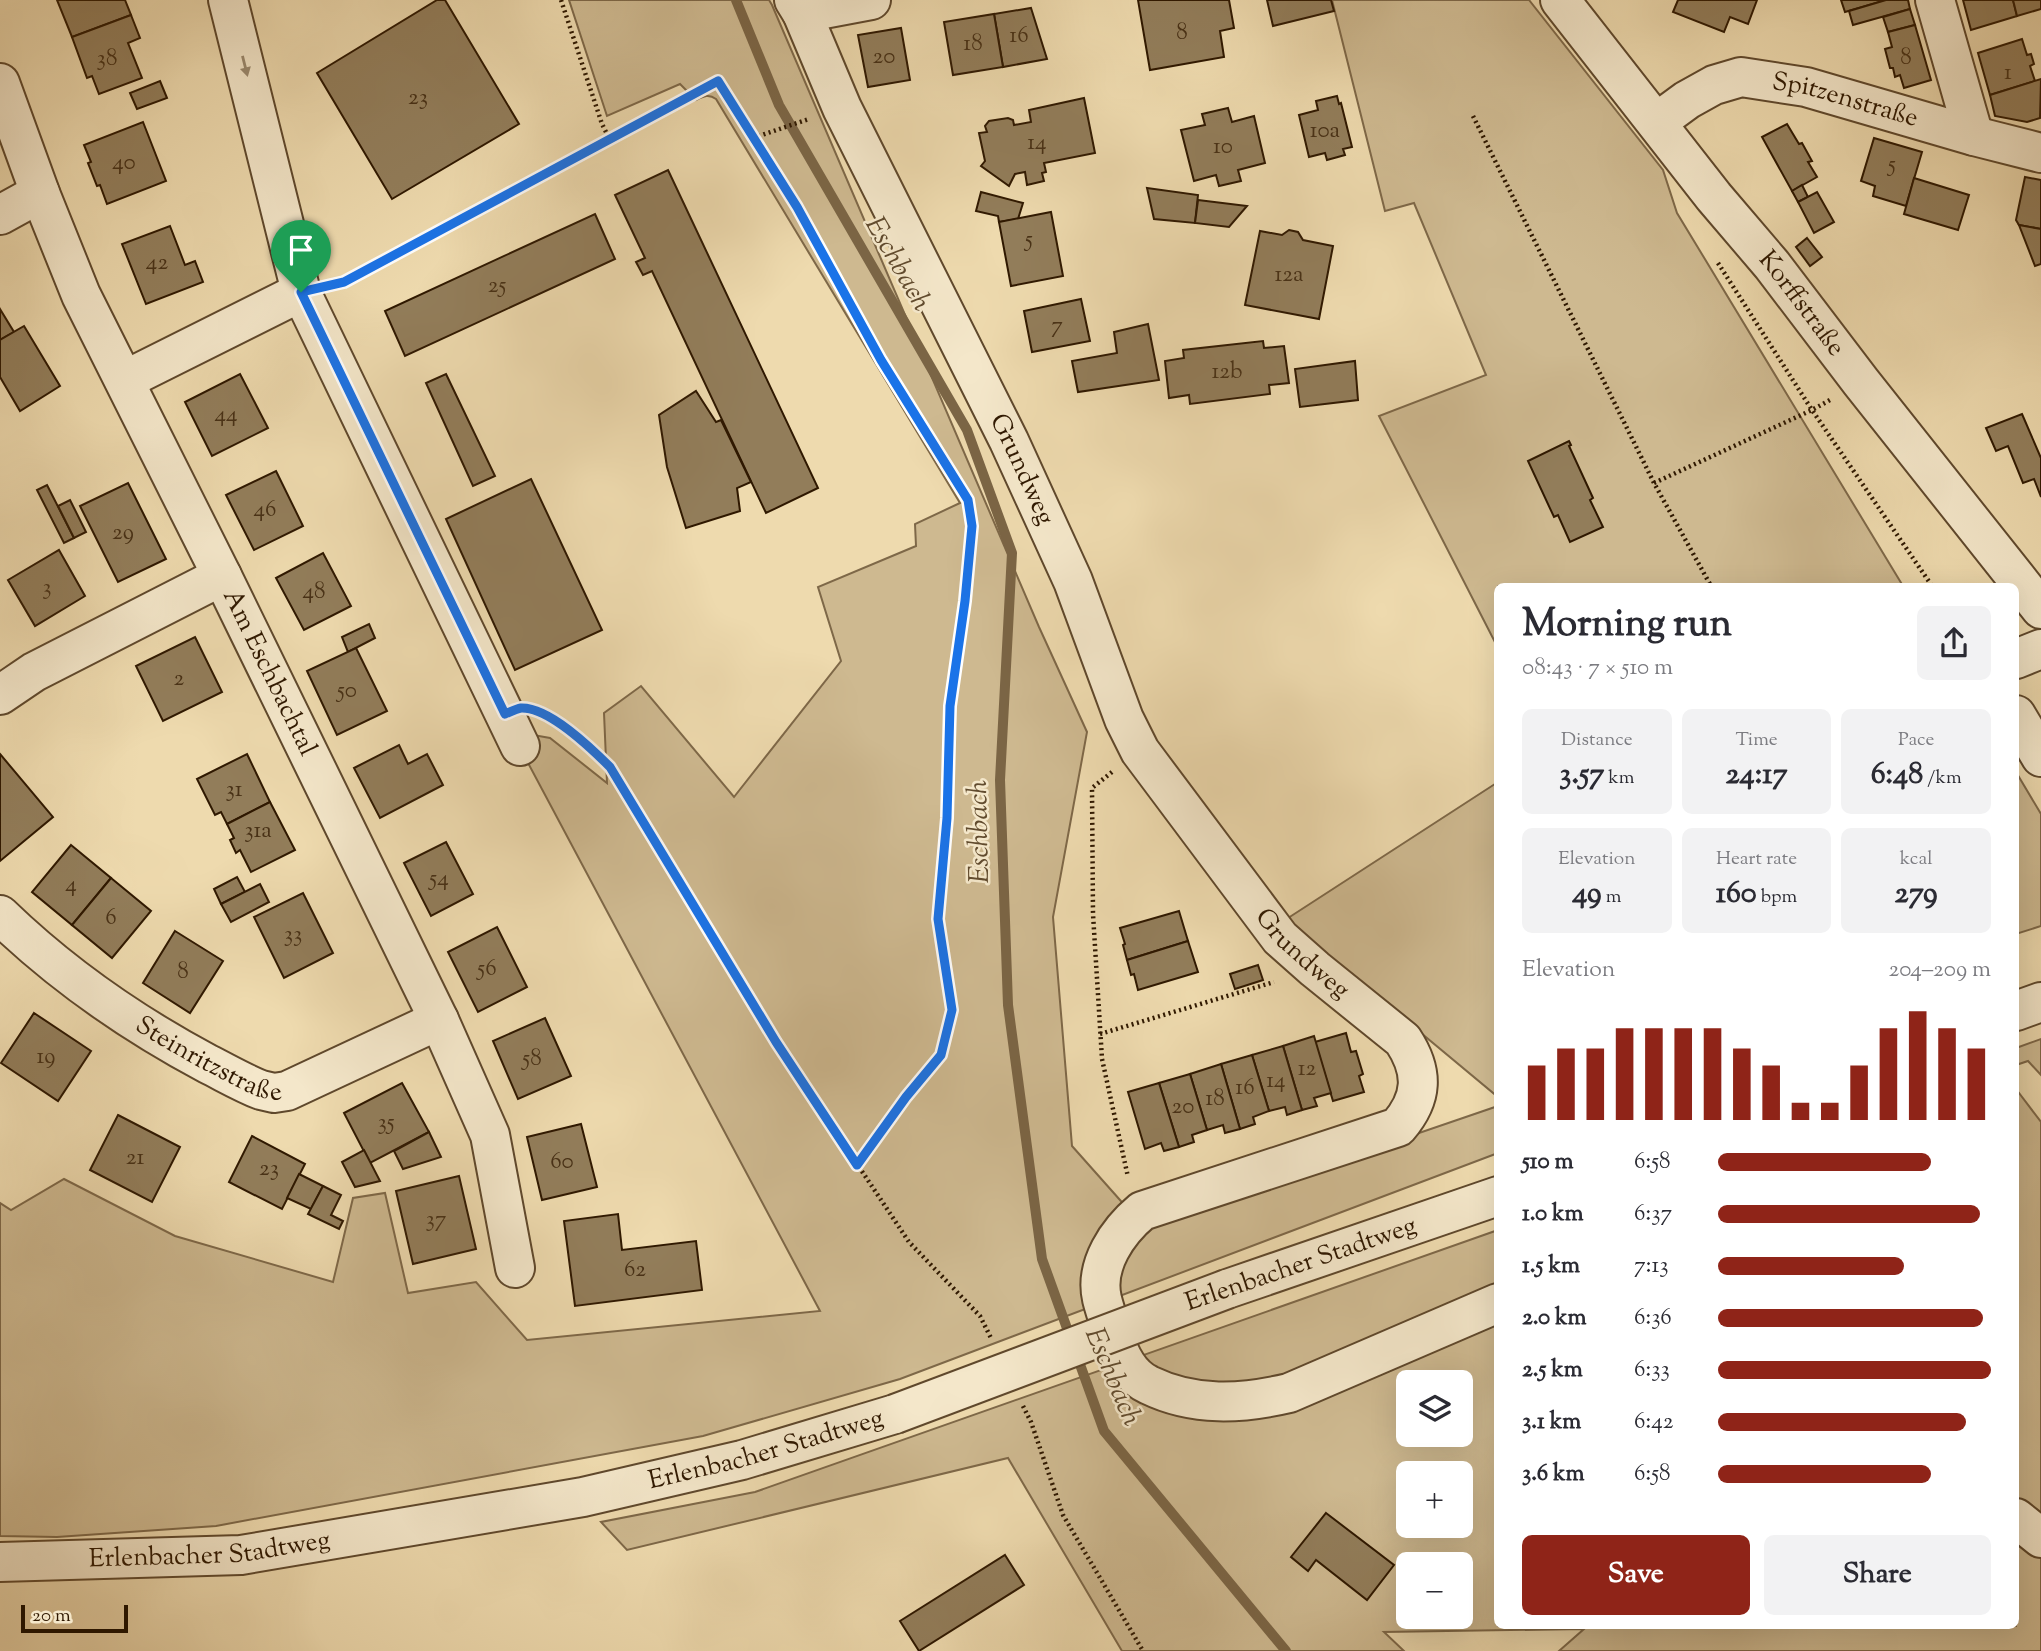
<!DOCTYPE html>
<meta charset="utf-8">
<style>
:root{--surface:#fff;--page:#f2f2f3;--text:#2b2b33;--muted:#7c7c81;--accent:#8f2418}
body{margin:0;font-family:"Sorts Mill Goudy",serif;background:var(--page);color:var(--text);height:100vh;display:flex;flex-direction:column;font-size:26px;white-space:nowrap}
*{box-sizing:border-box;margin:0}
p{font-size:23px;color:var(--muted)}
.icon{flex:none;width:38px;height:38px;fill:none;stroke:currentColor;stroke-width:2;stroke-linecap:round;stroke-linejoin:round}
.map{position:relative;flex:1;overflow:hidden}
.panel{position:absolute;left:1494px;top:583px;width:525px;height:1046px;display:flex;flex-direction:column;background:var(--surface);border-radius:10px;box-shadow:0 7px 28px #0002}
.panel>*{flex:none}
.controls{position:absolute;left:1396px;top:1370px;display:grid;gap:14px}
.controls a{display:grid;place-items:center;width:77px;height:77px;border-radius:10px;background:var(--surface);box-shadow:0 7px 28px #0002;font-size:35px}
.scale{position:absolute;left:21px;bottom:18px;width:107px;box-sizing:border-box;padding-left:7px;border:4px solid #2f1800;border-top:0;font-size:19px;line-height:24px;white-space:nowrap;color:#2f1800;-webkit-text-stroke:5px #f4e7ca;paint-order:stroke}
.pin{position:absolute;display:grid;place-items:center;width:60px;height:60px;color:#fff;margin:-72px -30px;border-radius:50% 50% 50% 0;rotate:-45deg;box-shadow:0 0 7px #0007}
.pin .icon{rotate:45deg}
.round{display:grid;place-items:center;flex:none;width:74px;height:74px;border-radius:10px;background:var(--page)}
.headline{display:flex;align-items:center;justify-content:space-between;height:119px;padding:0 28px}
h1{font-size:38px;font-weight:700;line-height:52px}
.figures{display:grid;grid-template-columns:repeat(3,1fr);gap:10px;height:119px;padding:7px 28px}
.figures div{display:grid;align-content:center;border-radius:10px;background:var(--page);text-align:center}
.figures b{font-size:30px;font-weight:700}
.figures small{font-size:19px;font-weight:400}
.figures p{font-size:19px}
.chart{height:196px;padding:14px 28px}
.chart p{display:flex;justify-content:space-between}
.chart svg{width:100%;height:126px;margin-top:7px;stroke:var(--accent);stroke-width:6}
.cta{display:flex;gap:14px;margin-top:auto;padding:14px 28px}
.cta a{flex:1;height:80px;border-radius:10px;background:var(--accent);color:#fff;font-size:28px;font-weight:700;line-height:80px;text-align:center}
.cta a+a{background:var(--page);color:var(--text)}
ul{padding:0 28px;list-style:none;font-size:23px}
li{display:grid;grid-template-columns:112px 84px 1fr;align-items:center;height:52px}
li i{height:18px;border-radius:9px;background:var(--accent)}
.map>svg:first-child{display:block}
.green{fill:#ceb990;stroke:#7e6848;stroke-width:2;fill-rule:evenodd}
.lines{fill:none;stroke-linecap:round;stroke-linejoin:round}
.stream{stroke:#7b6545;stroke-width:10}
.building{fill:#927d5a;stroke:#2f1800;stroke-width:2}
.minor-casing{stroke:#5f482c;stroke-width:42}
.path{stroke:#2f1800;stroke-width:4.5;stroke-dasharray:2 3.5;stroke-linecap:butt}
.minor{stroke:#f4e7ca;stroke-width:38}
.minor-bridge-casing{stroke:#5f482c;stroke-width:42;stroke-linecap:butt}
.minor-bridge{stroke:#f4e7ca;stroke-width:38}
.oneway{fill:#9b8a6f}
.route-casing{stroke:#fff;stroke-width:14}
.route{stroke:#1a73e8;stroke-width:9}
.labels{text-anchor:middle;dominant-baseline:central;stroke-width:5;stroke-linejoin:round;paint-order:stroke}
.number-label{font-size:23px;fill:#483116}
.street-label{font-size:26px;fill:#2f1800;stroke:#f4e7ca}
.water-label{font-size:28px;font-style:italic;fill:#614b2e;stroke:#f4e7ca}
</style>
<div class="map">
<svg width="2041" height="1651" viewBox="0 0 2041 1651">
<rect width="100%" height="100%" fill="#eedaae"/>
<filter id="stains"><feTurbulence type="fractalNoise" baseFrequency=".00286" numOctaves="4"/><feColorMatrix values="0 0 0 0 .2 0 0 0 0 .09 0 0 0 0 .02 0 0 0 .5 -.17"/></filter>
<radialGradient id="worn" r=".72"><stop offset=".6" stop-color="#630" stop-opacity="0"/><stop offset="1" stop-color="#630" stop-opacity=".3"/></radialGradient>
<!-- green -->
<g class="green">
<path d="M569,0H769L772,5L1039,627L1087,732L1053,917L1072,1146L1144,1227L1498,1106V1153L900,1379L703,1436L216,1526L57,1537L0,1536V1203L11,1210L64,1179L175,1236L333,1282L353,1198L385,1193L408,1293L476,1282L527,1340L820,1311L511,731L550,738L607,783L604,713L641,686L734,797L841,661L818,587L916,546L915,524L960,503L716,99C709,94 704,96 696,100L680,84L607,116Z"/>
<polygon points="1332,0 1529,0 1663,170 1677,213 1903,586 1498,586 1498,648 1379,416 1486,375 1414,203 1385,211"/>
<polygon points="2016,772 2041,814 2041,926 2016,934"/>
<polygon points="1498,782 1498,1097 1285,920"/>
<polygon points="2041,1039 2041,1075 2028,1061 2016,1065 2016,1048"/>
<path d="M2016,1089L2041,1122V1651H1559L1584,1629L1384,1632L1404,1651H1122L1008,1458L627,1550L601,1522L755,1492L1498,1230V1626H2016ZM1409,1382H1461V1435H1409ZM1409,1474H1461V1526H1409ZM1409,1564H1461V1617H1409Z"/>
</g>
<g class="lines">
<!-- stream -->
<polyline class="stream" points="736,0 779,105 967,430 1012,553 1000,780 1008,1005 1042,1259 1104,1431 1286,1651"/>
</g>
<!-- building -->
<g class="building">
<polygon points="57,0 125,0 131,15 72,37"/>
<polygon points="437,0 445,0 519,124 392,199 317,73"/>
<polygon points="1138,0 1229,0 1234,28 1220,31 1224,57 1150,70"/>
<polygon points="1267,0 1331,0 1334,11 1273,26"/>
<polygon points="1678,0 1757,0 1748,24 1730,17 1724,32 1673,12"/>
<polygon points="1841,0 1886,0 1845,12"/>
<polygon points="1886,0 1908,0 1910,9 1853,25 1849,11"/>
<polygon points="1963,0 2013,0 2017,16 1971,30"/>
<polygon points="2013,0 2041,0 2041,9 2017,16"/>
<polygon points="1031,8 1047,59 1003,67 994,14"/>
<polygon points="1910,9 1915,25 1888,32 1883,17"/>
<polygon points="994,14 1003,67 953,75 944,22"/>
<polygon points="131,15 140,38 128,43 142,78 99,94 92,76 87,78 72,37"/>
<polygon points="1915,25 1931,80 1904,88 1900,75 1895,77 1893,68 1890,68 1885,49 1892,47 1888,32"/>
<polygon points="901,28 910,80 868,87 858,35"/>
<polygon points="2022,39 2027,55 2031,54 2034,64 2030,66 2035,81 1990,95 1978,53"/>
<polygon points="2041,79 2040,118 2027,122 1995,116 1990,95"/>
<polygon points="160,81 167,98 137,109 130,93"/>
<polygon points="1337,96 1339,104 1341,103 1352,147 1343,149 1345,155 1327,160 1325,153 1309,157 1299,115 1318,110 1316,101"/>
<polygon points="1084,98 1095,153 1044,163 1046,172 1042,173 1044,181 1027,185 1025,172 1015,174 1009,186 981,166 985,161 979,133 987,132 985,126 989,121 1008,118 1013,120 1014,125 1031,122 1029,110"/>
<polygon points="1228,108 1232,122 1254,116 1265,163 1238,170 1241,181 1219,186 1216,175 1194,181 1181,130 1205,125 1202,114"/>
<polygon points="143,122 166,181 107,204 100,185 97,186 88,163 91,162 84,145"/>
<polygon points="1787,124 1799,144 1802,143 1812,161 1808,162 1817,177 1792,191 1762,137"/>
<polygon points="1874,138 1922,152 1906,206 1873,196 1875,186 1861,181"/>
<polygon points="668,170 818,488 766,513 652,271 643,275 636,262 645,258 615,195"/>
<polygon points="2025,177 2041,180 2041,229 2019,225 2016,220"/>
<polygon points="1914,178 1969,195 1958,230 1904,214"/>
<polygon points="1802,185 1808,197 1798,202 1792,191"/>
<polygon points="1147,188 1198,195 1195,223 1154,219"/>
<polygon points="981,192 1023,203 1018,219 999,222 998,216 976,211"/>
<polygon points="1817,192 1834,222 1814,233 1798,202"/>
<polygon points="1198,200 1247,206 1229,227 1195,223"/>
<polygon points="1051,212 1063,276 1011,286 999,222"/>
<polygon points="595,214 615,259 405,356 385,311"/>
<polygon points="2019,225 2041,229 2041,264 2035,266"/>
<polygon points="170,226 185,265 195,261 203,282 146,304 122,244"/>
<polygon points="1289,230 1298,232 1303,240 1333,246 1319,319 1245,305 1260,231 1282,235"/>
<polygon points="1807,238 1822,257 1810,266 1796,247"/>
<polygon points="1081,299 1090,341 1032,352 1024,311"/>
<polygon points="0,309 14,332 0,340"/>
<polygon points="1148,324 1159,380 1078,392 1072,361 1117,353 1114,332"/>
<polygon points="24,326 60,386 20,411 0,377 0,340"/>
<polygon points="1263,341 1264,348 1284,346 1289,383 1269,385 1270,394 1190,404 1189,395 1169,398 1165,361 1184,358 1183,350"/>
<polygon points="1355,361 1358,400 1300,407 1295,369"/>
<polygon points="240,374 268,428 212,456 185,402"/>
<polygon points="446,374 495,476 473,486 426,383"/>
<polygon points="696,391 716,422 721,420 751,482 737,488 740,511 686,528 667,467 659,415"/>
<polygon points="2022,414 2041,458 2041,497 2034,479 2023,483 2008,446 1996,451 1986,428"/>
<polygon points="1569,441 1571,445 1569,446 1593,498 1590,500 1603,527 1570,542 1558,515 1554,517 1528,461"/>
<polygon points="276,471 303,526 254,550 226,495"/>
<polygon points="531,479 602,630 515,670 446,519"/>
<polygon points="128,483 166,559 118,582 80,506"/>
<polygon points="47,485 74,538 64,543 37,490"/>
<polygon points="70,500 86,532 74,538 58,506"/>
<polygon points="59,550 85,596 35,626 8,580"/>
<polygon points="323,553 351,606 304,630 276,578"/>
<polygon points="369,624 375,638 348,652 342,637"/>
<polygon points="195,637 222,692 163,721 136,666"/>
<polygon points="356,648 387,711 337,735 307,671"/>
<polygon points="399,745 408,764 427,754 443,785 380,818 354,768"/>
<polygon points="0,754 53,817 0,861"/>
<polygon points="247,754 270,802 227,824 221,812 215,815 197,779"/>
<polygon points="270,802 295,850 251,872 240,850 236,853 230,840 234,838 227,824"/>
<polygon points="446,842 473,894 431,916 404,863"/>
<polygon points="71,845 111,878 72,925 32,892"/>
<polygon points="237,877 245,892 221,904 214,889"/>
<polygon points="111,878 151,911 112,958 72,925"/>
<polygon points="260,884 269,902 231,922 221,904"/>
<polygon points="303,893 333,953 284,978 254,917"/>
<polygon points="1179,911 1188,941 1127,960 1123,945 1125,944 1120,928"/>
<polygon points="497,927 527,987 478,1012 448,952"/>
<polygon points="175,931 223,961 190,1013 143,983"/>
<polygon points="1188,941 1198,972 1138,990 1134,974 1131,975 1127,960"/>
<polygon points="1258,965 1263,980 1235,989 1230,974"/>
<polygon points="34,1013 91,1051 58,1101 1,1063"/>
<polygon points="545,1018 571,1076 518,1099 493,1041"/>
<polygon points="1346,1033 1351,1052 1356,1051 1363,1074 1359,1076 1364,1092 1333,1101 1315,1042"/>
<polygon points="1314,1036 1331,1093 1314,1098 1317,1106 1302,1110 1283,1046"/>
<polygon points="1283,1046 1302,1110 1287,1115 1285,1107 1269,1111 1252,1055"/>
<polygon points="1252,1055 1269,1111 1253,1117 1255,1124 1240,1129 1221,1064"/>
<polygon points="1221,1064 1240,1129 1225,1133 1223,1125 1207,1130 1190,1074"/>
<polygon points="1190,1074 1207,1130 1192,1135 1194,1142 1179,1147 1159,1083"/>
<polygon points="402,1083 429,1132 370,1163 344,1113"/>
<polygon points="1159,1083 1179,1147 1164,1151 1161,1143 1145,1149 1128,1092"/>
<polygon points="118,1115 180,1147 152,1202 90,1170"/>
<polygon points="581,1124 597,1187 542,1200 527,1137"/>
<polygon points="429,1132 441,1157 403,1169 394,1151"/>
<polygon points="252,1136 305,1164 282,1209 229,1182"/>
<polygon points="364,1150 380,1181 355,1187 342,1162"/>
<polygon points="299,1174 323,1186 311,1209 287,1198"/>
<polygon points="459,1176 476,1249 413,1264 396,1191"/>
<polygon points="323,1186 341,1195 331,1215 343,1221 339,1229 308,1214"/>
<polygon points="618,1214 622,1250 696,1241 702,1290 575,1306 564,1221"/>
<polygon points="1326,1513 1394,1565 1367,1600 1316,1560 1308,1571 1291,1557"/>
<polygon points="1005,1555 1024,1585 919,1651 900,1621"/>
</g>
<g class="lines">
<!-- minor casing -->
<g class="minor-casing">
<g id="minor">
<polyline points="228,0 301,292 520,746"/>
<path id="s1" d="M794,0L802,13L842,108L1009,441L1073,581L1124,719L1140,751L1280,938L1315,969L1403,1040C1424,1072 1423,1098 1398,1127L1142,1211C1118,1231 1094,1265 1102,1299C1105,1311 1109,1322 1113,1334C1119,1354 1129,1376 1149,1385C1194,1407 1242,1404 1289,1393L1498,1303"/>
<path id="s2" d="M1560,0L1714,197L1772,265L1861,382L2041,609"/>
<polyline points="1935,0 1974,136"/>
<polyline points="802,13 871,0"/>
<path id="s3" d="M0,83L40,193L81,295L222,576L439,1020L490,1135L515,1268"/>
<path id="s4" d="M1657,122L1687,100L1714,85L1741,77L1806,87L1974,136L2041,153"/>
<polyline points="0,215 40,193"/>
<polyline points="125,380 301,292"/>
<polyline points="2016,659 2041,649"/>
<polyline points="0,695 34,672 222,576"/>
<polyline points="2016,715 2041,757"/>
<path id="s5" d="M0,915C61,974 133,1024 208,1064C226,1073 243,1083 261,1090L274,1093L287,1091L439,1020"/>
<polyline points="2016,1011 2041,1002"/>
<polyline points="1227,1289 1498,1196"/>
<polyline points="2016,1518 2041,1538"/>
<path id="s6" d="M0,1562L241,1555L583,1497L742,1460L895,1414"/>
</g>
</g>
<!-- path -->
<g class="path">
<polyline points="561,0 602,124 610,140"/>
<polyline points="1473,116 1654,483 1711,586"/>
<polyline points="753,138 809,119"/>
<polyline points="1718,263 1812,410 1932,586"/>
<polyline points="339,283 718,81 797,207 881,360 968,500 972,526 965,601 950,707 947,818 938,919 952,1010 941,1055 906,1097 857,1165"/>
<polyline points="1654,483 1812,410 1830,400"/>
<polyline points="549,717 589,746 610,767 776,1042 909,1242 980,1316 991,1338"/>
<polyline points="1112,772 1092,788 1093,914 1102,1059 1128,1177"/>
<polyline points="1100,1034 1274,982"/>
<polyline points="1023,1406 1031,1422 1063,1515 1143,1651"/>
</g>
<!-- minor -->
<use href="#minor" class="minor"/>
<!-- minor-bridge casing -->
<g class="minor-bridge-casing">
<polyline id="minor-bridge" points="895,1414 1227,1289"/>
</g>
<!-- minor-bridge -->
<use href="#minor-bridge" class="minor-bridge"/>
</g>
<!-- one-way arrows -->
<defs><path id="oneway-solid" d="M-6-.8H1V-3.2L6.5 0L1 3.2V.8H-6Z" transform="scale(1.75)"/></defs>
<use class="oneway" href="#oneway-solid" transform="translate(245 66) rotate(76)"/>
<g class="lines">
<!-- route casing -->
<g class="route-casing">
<path id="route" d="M718,81L797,207L881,360L968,500L972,526L965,601L950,706L947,818L938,919L952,1010L941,1055L906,1097L857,1165L776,1042L610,767C591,748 549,707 521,708C516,709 510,712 505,714L301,292L344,282Z"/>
</g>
<!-- route -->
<use href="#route" class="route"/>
</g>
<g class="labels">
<!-- number labels -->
<g class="number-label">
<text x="1182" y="33">8</text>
<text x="1019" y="36">16</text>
<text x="973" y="44">18</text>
<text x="884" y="57">20</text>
<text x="1906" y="58">8</text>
<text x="107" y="59">38</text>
<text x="2008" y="73">1</text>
<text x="418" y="98">23</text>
<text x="1325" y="131">10a</text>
<text x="1037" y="143">14</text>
<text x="1223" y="147">10</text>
<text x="124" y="163">40</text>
<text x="1892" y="165">5</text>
<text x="1029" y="240">5</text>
<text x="157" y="263">42</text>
<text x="1289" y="275">12a</text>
<text x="497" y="286">25</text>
<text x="1057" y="326">7</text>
<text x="1227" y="372">12b</text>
<text x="226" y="415">44</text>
<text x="265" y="510">46</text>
<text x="123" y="533">29</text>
<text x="47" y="588">3</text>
<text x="314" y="592">48</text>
<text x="179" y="679">2</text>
<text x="347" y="691">50</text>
<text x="234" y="790">31</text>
<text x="258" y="831">31a</text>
<text x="439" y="879">54</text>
<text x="71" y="885">4</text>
<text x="111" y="918">6</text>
<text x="293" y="935">33</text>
<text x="487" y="969">56</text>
<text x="183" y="972">8</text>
<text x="46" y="1057">19</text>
<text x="532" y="1059">58</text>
<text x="1307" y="1069">12</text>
<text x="1276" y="1081">14</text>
<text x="1245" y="1088">16</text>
<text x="1215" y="1099">18</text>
<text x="1183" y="1107">20</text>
<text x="386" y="1123">35</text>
<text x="135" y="1158">21</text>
<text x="562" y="1162">60</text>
<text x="269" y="1169">23</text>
<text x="436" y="1220">37</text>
<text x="635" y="1270">62</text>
</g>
<!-- street labels -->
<g class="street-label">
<text stroke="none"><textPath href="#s4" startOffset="203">Spitzenstraße</textPath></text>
<text stroke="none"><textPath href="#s2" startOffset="388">Korffstraße</textPath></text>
<text stroke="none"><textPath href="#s1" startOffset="522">Grundweg</textPath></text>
<text stroke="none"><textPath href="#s3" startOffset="649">Am Eschbachtal</textPath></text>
<text stroke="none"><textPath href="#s1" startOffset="1088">Grundweg</textPath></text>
<text stroke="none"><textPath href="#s5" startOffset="256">Steinritzstraße</textPath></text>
<text transform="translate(1301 1265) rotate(-19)">Erlenbacher Stadtweg</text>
<text stroke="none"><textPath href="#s6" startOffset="777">Erlenbacher Stadtweg</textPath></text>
<text stroke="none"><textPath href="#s6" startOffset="210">Erlenbacher Stadtweg</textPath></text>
</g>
<!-- water labels -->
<g class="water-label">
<text transform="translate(897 264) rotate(60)">Eschbach</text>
<text transform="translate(980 832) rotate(-91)">Eschbach</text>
<text transform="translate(1112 1377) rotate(67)">Eschbach</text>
</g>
</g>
<rect width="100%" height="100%" filter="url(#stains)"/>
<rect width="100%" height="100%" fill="url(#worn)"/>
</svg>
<div class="controls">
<a><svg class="icon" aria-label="layers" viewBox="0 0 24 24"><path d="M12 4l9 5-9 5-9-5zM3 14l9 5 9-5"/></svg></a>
<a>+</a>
<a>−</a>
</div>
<div class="scale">20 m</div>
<div class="pin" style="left:301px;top:292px;background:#1e9e55"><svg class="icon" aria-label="arrive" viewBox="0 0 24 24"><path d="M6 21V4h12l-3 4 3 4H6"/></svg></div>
<section class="panel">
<div class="headline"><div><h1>Morning run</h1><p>08:43 · 7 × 510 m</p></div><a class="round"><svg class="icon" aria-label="share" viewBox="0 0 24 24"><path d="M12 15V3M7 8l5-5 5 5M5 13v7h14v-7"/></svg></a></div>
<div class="figures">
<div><p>Distance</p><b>3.57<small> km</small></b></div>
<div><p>Time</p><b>24:17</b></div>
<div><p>Pace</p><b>6:48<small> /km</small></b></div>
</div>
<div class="figures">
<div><p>Elevation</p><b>49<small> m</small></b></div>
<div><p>Heart rate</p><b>160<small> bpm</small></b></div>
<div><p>kcal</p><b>279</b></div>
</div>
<div class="chart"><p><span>Elevation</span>204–209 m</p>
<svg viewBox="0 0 160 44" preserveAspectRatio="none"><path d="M5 44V25M15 44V19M25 44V19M35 44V12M45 44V12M55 44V12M65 44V12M75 44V19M85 44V25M95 44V38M105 44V38M115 44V25M125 44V12M135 44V6M145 44V12M155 44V19"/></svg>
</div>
<ul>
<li><b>510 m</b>6:58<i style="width:78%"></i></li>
<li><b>1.0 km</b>6:37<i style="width:96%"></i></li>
<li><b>1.5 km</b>7:13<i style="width:68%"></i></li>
<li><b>2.0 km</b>6:36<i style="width:97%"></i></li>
<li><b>2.5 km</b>6:33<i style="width:100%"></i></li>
<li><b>3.1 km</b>6:42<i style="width:91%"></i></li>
<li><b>3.6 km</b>6:58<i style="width:78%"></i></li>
</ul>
<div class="cta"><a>Save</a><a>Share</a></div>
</section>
</div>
